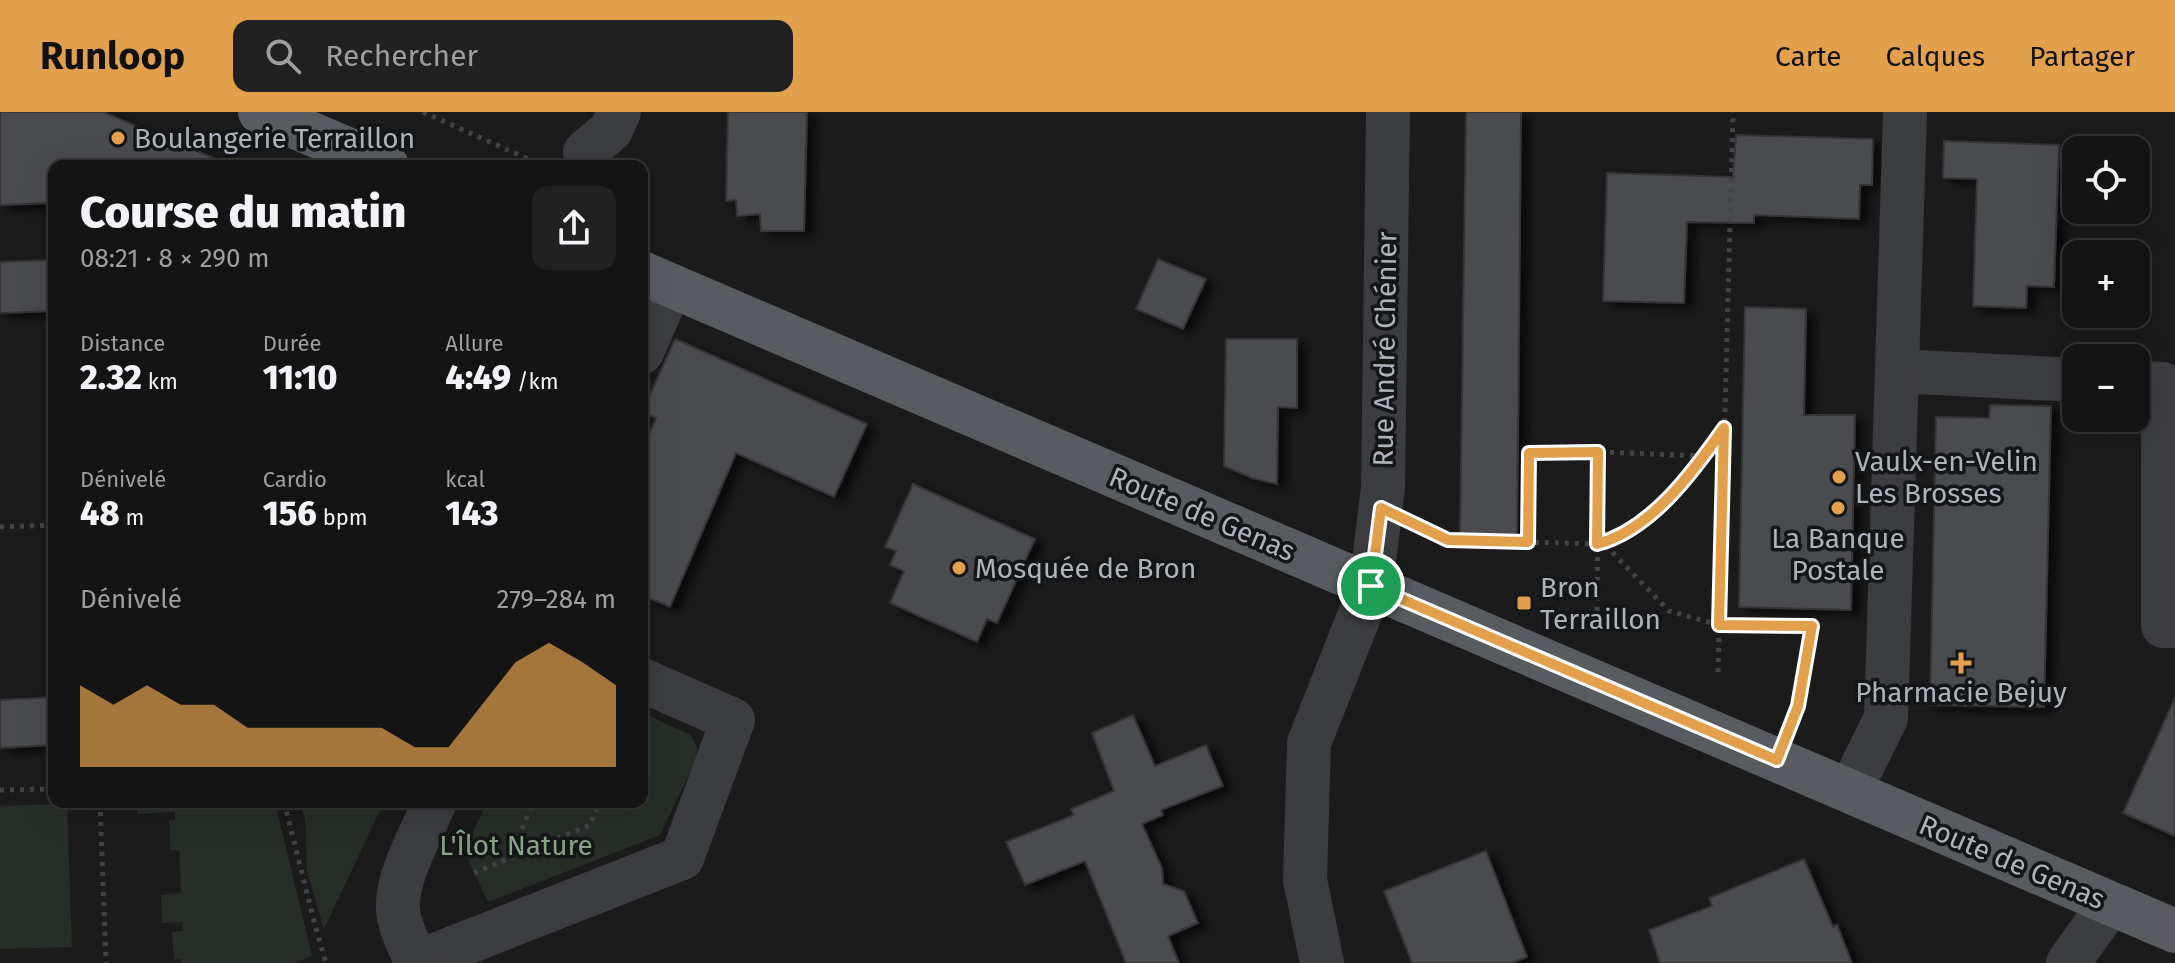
<!DOCTYPE html>
<html lang="fr">
<meta charset="utf-8">
<style>
:root{--surface:#141415;--page:#212122;--text:#f1f3f6;--muted:#9d9ea0;--line:#333334;--accent:#e2a04d}
body{margin:0;font-family:"Fira Sans",sans-serif;background:var(--page);color:var(--text);height:100vh;display:flex;flex-direction:column;font-size:30px;white-space:nowrap}
*{box-sizing:border-box;margin:0}
p{font-size:26px;color:var(--muted)}
.icon{flex:none;width:44px;height:44px;fill:none;stroke:currentColor;stroke-width:2;stroke-linecap:round;stroke-linejoin:round}
.map{position:relative;flex:1;overflow:hidden}
.side{position:absolute;left:48px;top:48px;width:600px;height:648px;display:flex;flex-direction:column;background:var(--surface);border-radius:16px;box-shadow:0 8px 32px #0002,0 0 0 2px var(--line)}
.side>*{flex:none}
.controls{position:absolute;left:2062px;top:24px;display:grid;gap:16px}
.controls a{display:grid;place-items:center;width:88px;height:88px;border-radius:16px;background:var(--surface);box-shadow:0 8px 32px #0002,0 0 0 2px var(--line);font-size:40px}
.pin{position:absolute;display:grid;place-items:center;width:68px;height:68px;color:#fff;margin:-34px;border:4px solid #fff;border-radius:50%;box-shadow:0 2px 8px #0007}
.round{display:grid;place-items:center;flex:none;width:84px;height:84px;border-radius:16px;background:var(--page)}
.headline{display:flex;align-items:center;justify-content:space-between;height:136px;padding:0 32px}
h1{font-size:44px;font-weight:800;line-height:60px}
.figures{display:grid;grid-template-columns:repeat(3,1fr);gap:12px;height:136px;padding:8px 32px}
.figures div{display:grid;align-content:center}
.figures b{font-size:34px;font-weight:800}
.figures small{font-size:22px;font-weight:400}
.figures p{font-size:22px}
.chart{height:224px;padding:16px 32px}
.chart p{display:flex;justify-content:space-between}
.chart svg{width:100%;height:144px;margin-top:8px;fill:var(--accent);opacity:.7}
header{display:flex;align-items:center;gap:48px;box-sizing:border-box;height:112px;padding:0 40px;background:var(--accent);color:#111}
header strong{font-size:38px}
nav{display:flex;gap:44px;margin-inline-start:auto;font-size:28px}
.search{width:560px;height:72px;background:var(--page);display:flex;align-items:center;gap:20px;box-sizing:border-box;padding:0 28px;border-radius:16px;color:var(--muted);font-size:30px}
.map>svg:first-child{display:block}
.green{fill:#272e27}
.building{fill:#4a4b4f;stroke:#353538;stroke-width:2;filter:url(#shadow)}
.lines{fill:none;stroke-linecap:round;stroke-linejoin:round}
.path{stroke:#424448;stroke-width:5;stroke-dasharray:4 6;stroke-linecap:butt}
.minor{stroke:#3c3d41;stroke-width:44}
.major{stroke:#585b60;stroke-width:44}
.route-casing{stroke:#fff;stroke-width:16}
.route{stroke:#e2a04d;stroke-width:10}
.poi-dot{fill:#e2a04d;stroke:#151618;stroke-width:3}
.labels{text-anchor:middle;dominant-baseline:central;stroke-width:7;stroke-linejoin:round;paint-order:stroke}
.poi-label{font-size:28px;fill:#aeb3bb;stroke:#151618;text-anchor:start}
.street-label{font-size:28px;fill:#aeb3bb;stroke:#151618}
.park-label{font-size:28px;fill:#89a487;stroke:#151618}
</style>
<header>
<strong>Runloop</strong>
<div class="search"><svg class="icon" aria-label="search" viewBox="0 0 24 24"><circle cx="10" cy="10" r="6"/><path d="M15 15l6 6"/></svg>Rechercher</div>
<nav><a>Carte</a><a>Calques</a><a>Partager</a></nav>
</header>
<div class="map">
<svg width="2175" height="851" viewBox="0 0 2175 851">
<defs>
<filter id="shadow"><feDropShadow dx="9" dy="5" stdDeviation="4" flood-color="#0009"/></filter>
</defs>
<rect width="100%" height="100%" fill="#1b1b1c"/>
<!-- green -->
<g class="green">
<polygon points="642,601 691,623 697,636 696,647 660,723 488,790 464,739 487,690 642,690"/>
<polygon points="137,690 275,690 312,844 294,851 181,851 180,847 174,848 172,820 183,819 182,810 162,811 161,783 181,781 179,738 170,738 169,708 175,708 175,700 137,702"/>
<polygon points="299,690 384,690 324,817 307,759 305,707"/>
<polygon points="67,692 72,835 0,837 0,694"/>
</g>
<!-- building -->
<g class="building">
<polygon points="0,0 103,0 233,54 54,54 54,91 0,93"/>
<polygon points="728,0 807,0 804,119 761,119 760,102 737,104 736,88 726,89"/>
<polygon points="1466,0 1521,0 1517,426 1460,425"/>
<polygon points="1736,23 1873,27 1872,73 1860,73 1859,107 1754,103 1754,111 1687,110 1684,191 1603,189 1607,61 1733,65"/>
<polygon points="1944,29 2059,33 2054,175 2027,174 2026,196 1973,194 1977,67 1943,66"/>
<polygon points="1158,147 1206,167 1183,217 1136,197"/>
<polygon points="54,148 54,199 0,201 0,150"/>
<polygon points="1745,195 1806,197 1804,303 1855,303 1851,498 1739,495"/>
<polygon points="675,227 867,312 834,385 736,341 670,495 642,483 642,339 656,306 642,300"/>
<polygon points="1226,227 1297,227 1297,296 1278,295 1277,372 1252,366 1224,354"/>
<polygon points="1990,293 2051,294 2044,595 1930,593 1936,305 1989,306"/>
<polygon points="913,372 1035,427 997,511 987,507 977,530 890,491 904,459 890,453 896,439 885,435"/>
<polygon points="54,585 54,633 0,636 0,588"/>
<polygon points="2175,586 2175,724 2123,701"/>
<polygon points="1133,603 1155,654 1206,633 1223,674 1161,698 1163,703 1142,712 1162,756 1163,772 1184,779 1198,811 1168,824 1179,851 1126,851 1085,749 1025,773 1006,730 1074,703 1071,697 1114,679 1092,621"/>
<polygon points="1486,739 1527,845 1512,851 1412,851 1384,779"/>
<polygon points="1804,747 1833,815 1837,813 1852,851 1660,851 1649,818 1712,794 1709,786"/>
</g>
<g class="lines">
<!-- path -->
<g class="path">
<polyline points="423,0 544,54"/>
<polyline points="1418,414 1448,428 1597,432 1609,437 1669,499 1719,513 1812,514 1798,594 1791,611"/>
<polyline points="0,415 54,413"/>
<polyline points="1528,430 1529,341 1598,340 1705,344"/>
<path d="M1598,432C1650,419 1694,358 1724,317"/>
<polyline points="1597,509 1598,340"/>
<polyline points="1718,560 1733,0"/>
<polyline points="0,678 54,677"/>
<polyline points="100,690 106,851"/>
<polyline points="284,690 315,813 326,851"/>
<polyline points="511,745 533,690"/>
<polyline points="474,761 590,713 600,690"/>
</g>
<!-- minor -->
<g class="minor">
<polyline points="585,40 611,18 619,0"/>
<polyline points="642,240 671,174"/>
<polyline points="1897,259 2076,268"/>
<polyline points="2136,271 2163,272 2163,514 2175,514"/>
<polyline points="1850,679 1886,606 1905,0"/>
<polyline points="415,851 682,746 733,608 642,568"/>
<path d="M417,851C410,835 399,815 398,797C396,765 422,720 435,690"/>
<polyline points="1322,851 1305,768 1309,631 1371,474 1383,376 1388,0"/>
<polyline points="2068,851 2110,792"/>
</g>
<!-- major -->
<g class="major">
<polyline points="260,0 387,54"/>
<polyline points="642,161 2175,819"/>
</g>
</g>
<g class="lines">
<!-- route casing -->
<g class="route-casing">
<path id="route" d="M1724,316L1719,513L1812,514L1798,594L1777,648L1371,474L1381,396L1448,428L1528,430L1529,341L1598,340L1597,432C1651,418 1693,360 1724,316Z"/>
</g>
<!-- route -->
<use href="#route" class="route"/>
</g>
<!-- markers -->
<g class="poi-dot">
<circle cx="118" cy="26" r="8"/>
<circle cx="1839" cy="365" r="8"/>
<circle cx="1838" cy="396" r="8"/>
<circle cx="959" cy="456" r="8"/>
<rect x="1516" y="483" width="16" height="16" rx="4"/>
<path d="M1957 539h8v8h8v8h-8v8h-8v-8h-8v-8h8z"/>
</g>
<g class="labels">
<!-- poi labels -->
<g class="poi-label">
<text x="134" y="26">Boulangerie Terraillon</text>
<text x="1855" y="349">Vaulx-en-Velin<tspan x="1855" dy="32">Les Brosses</tspan></text>
<text x="1838" y="426" text-anchor="middle">La Banque<tspan x="1838" dy="32">Postale</tspan></text>
<text x="975" y="456">Mosquée de Bron</text>
<text x="1540" y="475">Bron<tspan x="1540" dy="32">Terraillon</tspan></text>
<text x="1961" y="580" text-anchor="middle">Pharmacie Bejuy</text>
</g>
<!-- street labels -->
<g class="street-label">
<text transform="translate(1385 237) rotate(-89)">Rue André Chénier</text>
<text transform="translate(1202 402) rotate(23)">Route de Genas</text>
<text transform="translate(2012 750) rotate(23)">Route de Genas</text>
</g>
<!-- park labels -->
<g class="park-label">
<text x="516" y="733">L'Îlot Nature</text>
</g>
</g>
</svg>
<div class="controls">
<a><svg class="icon" aria-label="locate" viewBox="0 0 24 24"><circle cx="12" cy="12" r="6"/><path d="M12 2v4M12 18v4M2 12h4M18 12h4"/></svg></a>
<a>+</a>
<a>−</a>
</div>
<div class="pin" style="left:1371px;top:474px;background:#1e9e55"><svg class="icon" aria-label="arrive" viewBox="0 0 24 24"><path d="M6 21V4h12l-3 4 3 4H6"/></svg></div>
<section class="side">
<div class="headline"><div><h1>Course du matin</h1><p>08:21 · 8 × 290 m</p></div><a class="round"><svg class="icon" aria-label="share" viewBox="0 0 24 24"><path d="M12 15V3M7 8l5-5 5 5M5 13v7h14v-7"/></svg></a></div>
<div class="figures">
<div><p>Distance</p><b>2.32<small> km</small></b></div>
<div><p>Durée</p><b>11:10</b></div>
<div><p>Allure</p><b>4:49<small> /km</small></b></div>
</div>
<div class="figures">
<div><p>Dénivelé</p><b>48<small> m</small></b></div>
<div><p>Cardio</p><b>156<small> bpm</small></b></div>
<div><p>kcal</p><b>143</b></div>
</div>
<div class="chart"><p><span>Dénivelé</span>279–284 m</p>
<svg viewBox="0 0 160 44" preserveAspectRatio="none"><path d="M0 44V19L10 25L20 19L30 25L40 25L50 32L60 32L70 32L80 32L90 32L100 38L110 38L120 25L130 12L140 6L150 12L160 19V44z"/></svg>
</div>
</section>
</div>
